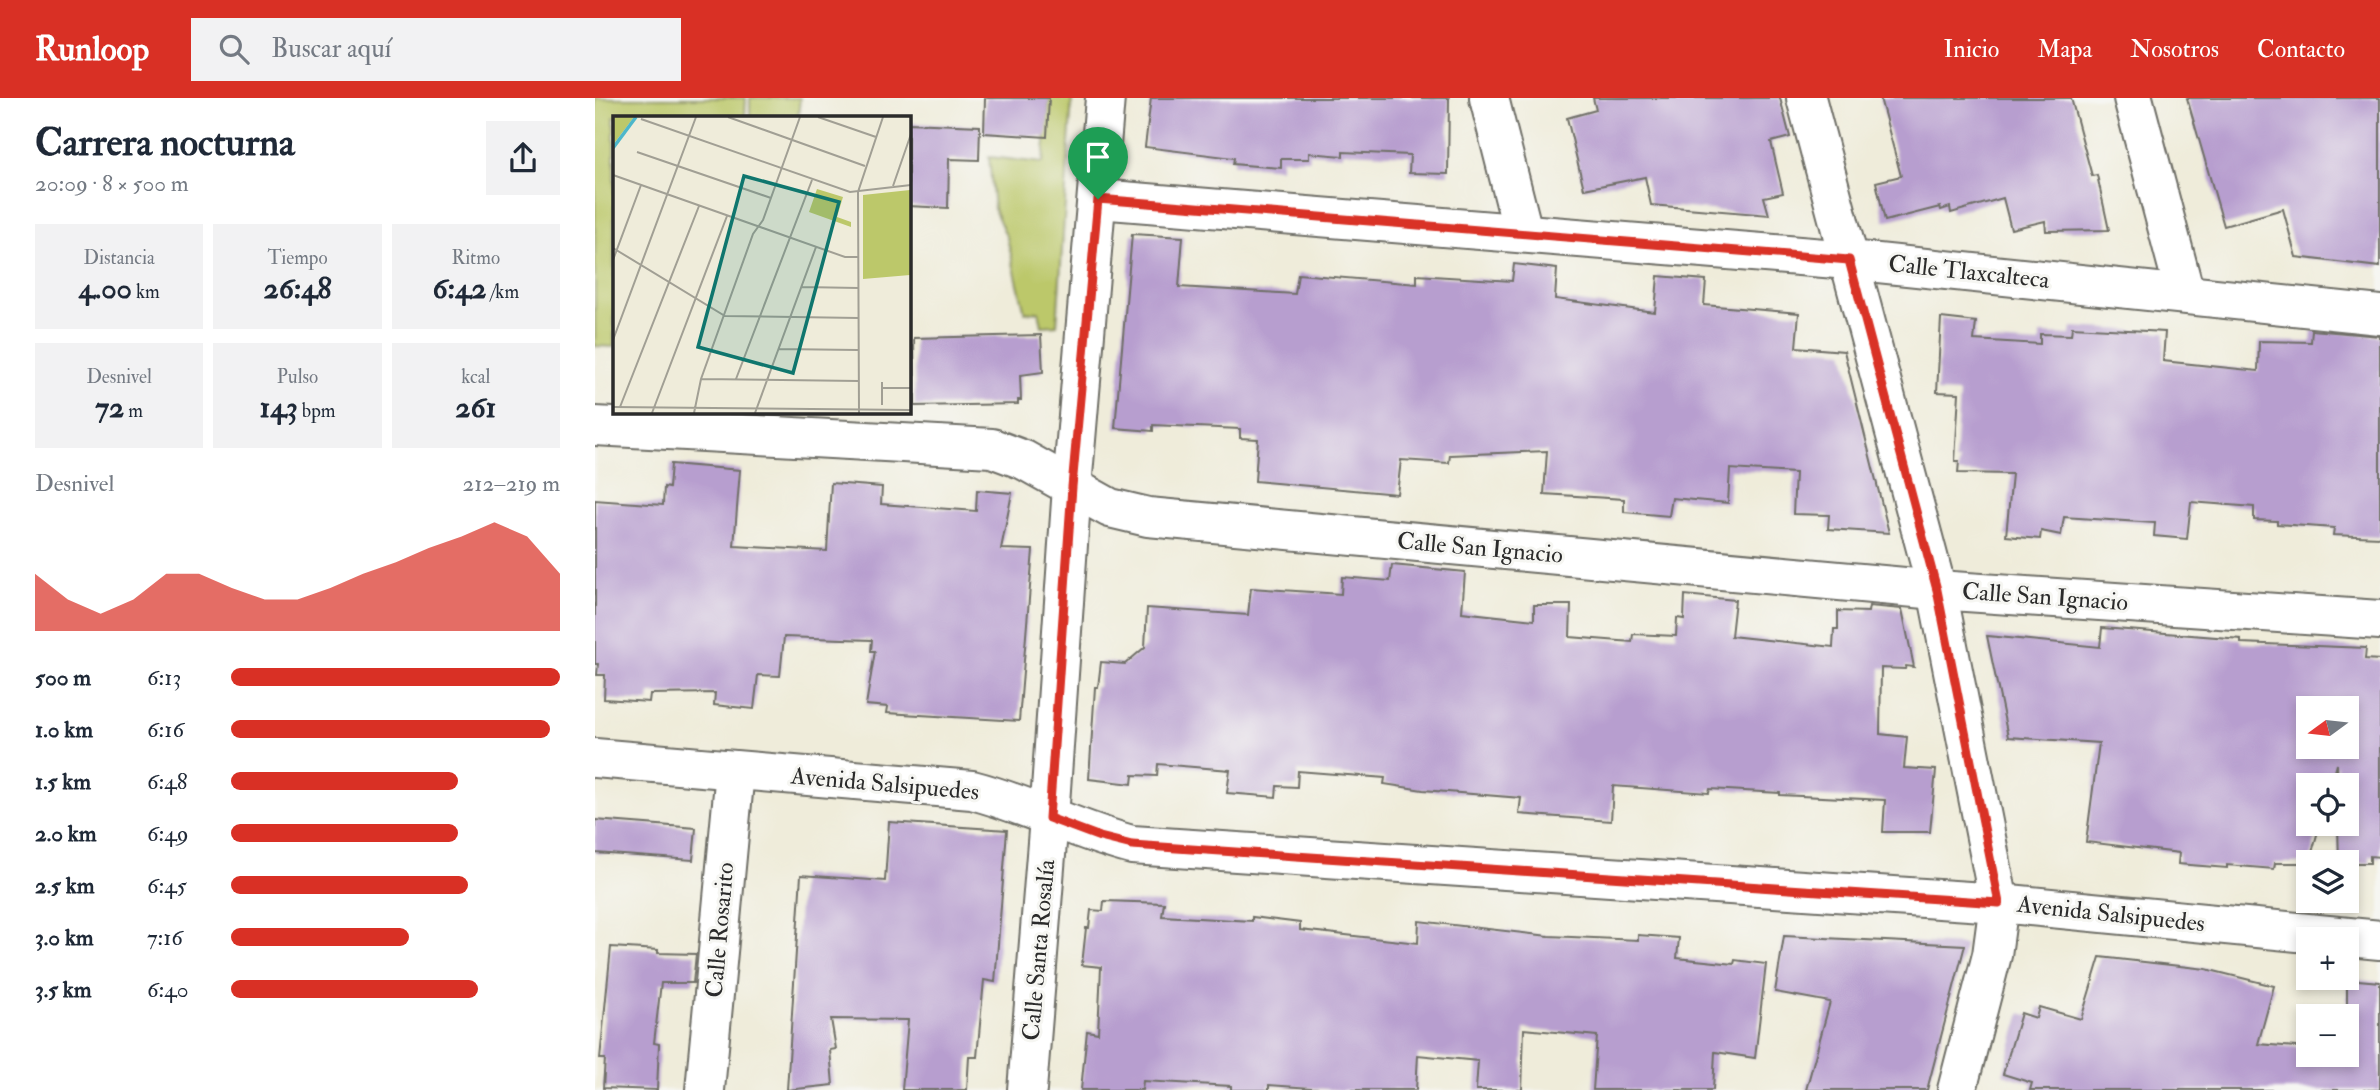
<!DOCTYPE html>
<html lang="es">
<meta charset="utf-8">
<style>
:root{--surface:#fff;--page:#f2f2f3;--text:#1f2937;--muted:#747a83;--accent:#d93025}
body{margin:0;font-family:"IM FELL Double Pica",serif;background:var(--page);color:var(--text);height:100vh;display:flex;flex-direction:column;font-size:26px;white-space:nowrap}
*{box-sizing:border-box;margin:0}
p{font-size:23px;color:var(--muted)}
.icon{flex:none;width:38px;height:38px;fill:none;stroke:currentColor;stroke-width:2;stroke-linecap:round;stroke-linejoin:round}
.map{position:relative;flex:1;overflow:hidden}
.details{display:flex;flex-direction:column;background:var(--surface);width:595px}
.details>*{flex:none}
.needle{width:46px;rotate:255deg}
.controls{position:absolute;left:1701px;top:598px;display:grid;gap:14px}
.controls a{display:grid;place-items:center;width:63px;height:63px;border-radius:0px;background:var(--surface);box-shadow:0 4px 10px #0003;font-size:35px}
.pin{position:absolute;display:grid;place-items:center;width:60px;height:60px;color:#fff;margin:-72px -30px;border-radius:50% 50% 50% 0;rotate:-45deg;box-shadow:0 0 7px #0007}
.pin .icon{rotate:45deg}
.round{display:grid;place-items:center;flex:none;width:74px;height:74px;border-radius:0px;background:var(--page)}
.head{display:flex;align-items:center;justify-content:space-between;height:119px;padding:0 35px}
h1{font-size:38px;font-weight:700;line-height:52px}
.figures{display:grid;grid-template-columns:repeat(3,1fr);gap:10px;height:119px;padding:7px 35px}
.figures div{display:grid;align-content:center;border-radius:0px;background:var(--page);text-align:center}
.figures b{font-size:30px;font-weight:700}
.figures small{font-size:19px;font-weight:400}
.figures p{font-size:19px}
.chart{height:196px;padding:14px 35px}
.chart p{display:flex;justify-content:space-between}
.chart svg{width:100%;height:126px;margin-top:7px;fill:var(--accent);opacity:.7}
ul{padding:0 35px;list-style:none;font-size:23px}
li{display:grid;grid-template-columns:112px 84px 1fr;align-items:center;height:52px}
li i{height:18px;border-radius:9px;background:var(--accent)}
header{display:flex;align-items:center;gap:42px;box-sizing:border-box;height:98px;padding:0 35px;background:var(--accent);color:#fff}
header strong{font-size:33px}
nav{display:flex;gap:38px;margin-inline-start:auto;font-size:24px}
.search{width:490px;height:63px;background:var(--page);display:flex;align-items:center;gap:18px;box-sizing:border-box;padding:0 24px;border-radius:0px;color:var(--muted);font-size:26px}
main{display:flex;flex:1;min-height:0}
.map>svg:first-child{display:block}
.green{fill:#bcc86a;stroke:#747a4a;stroke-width:2}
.building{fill:#b79ecf;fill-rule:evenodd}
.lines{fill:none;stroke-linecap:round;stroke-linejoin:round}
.minor-casing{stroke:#706f68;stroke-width:42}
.minor{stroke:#fff;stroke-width:38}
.route-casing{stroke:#fff;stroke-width:14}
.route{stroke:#d93025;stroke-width:9}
.labels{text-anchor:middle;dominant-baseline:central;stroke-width:6;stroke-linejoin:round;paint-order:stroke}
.street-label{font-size:24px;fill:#2b2b2b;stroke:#f6f6f2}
.inset-river{fill:none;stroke:#4db7ca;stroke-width:3.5}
.inset-road{fill:none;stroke:#a19f94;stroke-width:2}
.view{fill:#0f766e;fill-opacity:0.15;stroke:#0f766e;stroke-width:3.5}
.inset-edge{fill:none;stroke:#2b2b2b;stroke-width:3.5}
</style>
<header>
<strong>Runloop</strong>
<div class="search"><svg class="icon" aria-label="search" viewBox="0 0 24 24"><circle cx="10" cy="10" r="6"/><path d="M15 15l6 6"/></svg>Buscar aquí</div>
<nav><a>Inicio</a><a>Mapa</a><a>Nosotros</a><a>Contacto</a></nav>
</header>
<main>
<section class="details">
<div class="head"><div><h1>Carrera nocturna</h1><p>20:09 · 8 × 500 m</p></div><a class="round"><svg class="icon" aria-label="share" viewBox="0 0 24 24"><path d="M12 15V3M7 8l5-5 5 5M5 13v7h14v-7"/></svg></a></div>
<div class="figures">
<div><p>Distancia</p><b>4.00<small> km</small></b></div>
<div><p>Tiempo</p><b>26:48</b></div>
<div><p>Ritmo</p><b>6:42<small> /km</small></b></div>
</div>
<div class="figures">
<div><p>Desnivel</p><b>72<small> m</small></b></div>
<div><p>Pulso</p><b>143<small> bpm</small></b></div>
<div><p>kcal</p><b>261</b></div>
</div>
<div class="chart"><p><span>Desnivel</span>212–219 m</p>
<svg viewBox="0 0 160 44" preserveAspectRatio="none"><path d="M0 44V24L10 33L20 38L30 33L40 24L50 24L60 29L70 33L80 33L90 29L100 24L110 20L120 15L130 11L140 6L150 11L160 24V44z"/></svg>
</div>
<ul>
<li><b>500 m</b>6:13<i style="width:100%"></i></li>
<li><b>1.0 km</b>6:16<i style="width:97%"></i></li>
<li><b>1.5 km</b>6:48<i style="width:69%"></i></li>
<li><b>2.0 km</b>6:49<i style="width:69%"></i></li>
<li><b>2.5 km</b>6:45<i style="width:72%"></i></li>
<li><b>3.0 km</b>7:16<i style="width:54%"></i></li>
<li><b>3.5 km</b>6:40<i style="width:75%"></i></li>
</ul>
</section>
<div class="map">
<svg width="1785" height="992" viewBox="0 0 1785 992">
<rect width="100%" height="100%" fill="#f6f6f2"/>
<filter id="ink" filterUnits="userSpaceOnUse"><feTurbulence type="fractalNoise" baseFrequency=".0143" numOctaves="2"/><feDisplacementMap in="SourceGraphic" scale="14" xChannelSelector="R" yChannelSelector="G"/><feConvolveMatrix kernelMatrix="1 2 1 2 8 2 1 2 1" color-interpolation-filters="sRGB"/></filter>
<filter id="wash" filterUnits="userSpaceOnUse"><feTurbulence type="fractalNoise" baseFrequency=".00686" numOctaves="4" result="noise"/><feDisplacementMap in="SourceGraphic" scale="28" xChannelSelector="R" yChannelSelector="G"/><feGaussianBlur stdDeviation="1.57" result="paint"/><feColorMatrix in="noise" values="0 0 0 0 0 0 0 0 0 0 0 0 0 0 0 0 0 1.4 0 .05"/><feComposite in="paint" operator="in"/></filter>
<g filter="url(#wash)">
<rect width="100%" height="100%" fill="#efecda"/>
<!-- green -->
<g class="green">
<polygon points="0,0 151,0 150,19 19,19 19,249 0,248"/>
<polygon points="155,0 205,0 203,19 155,19"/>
<polygon points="454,0 477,0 462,227 447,228 444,213 430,215 412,140 399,111 394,59 448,65"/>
</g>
<g id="blocks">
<!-- building -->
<g class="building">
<polygon points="390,0 454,0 452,39 389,35"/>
<polygon points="556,0 854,0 853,76 814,75 815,57 748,54 748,58 714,55 714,61 686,61 686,70 638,66 639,60 550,49"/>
<polygon points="998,0 1185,0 1195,39 1176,44 1188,95 1169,99 1174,117 1056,107 1050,79 989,91 972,20 1001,12"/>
<polygon points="1285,0 1476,0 1497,78 1502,77 1514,132 1451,133 1450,123 1416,131 1408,100 1356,115 1355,109 1346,112 1345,109 1290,123 1281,84 1306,78"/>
<polygon points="1592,0 1785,0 1785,169 1701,159 1688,111 1629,128"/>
<polygon points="313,25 385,28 384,62 354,61 353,110 313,108"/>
<polygon points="537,136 588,139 584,189 700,196 703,176 822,186 822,177 917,183 919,166 962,171 960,201 1060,214 1063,178 1111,182 1109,207 1204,215 1201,249 1249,253 1294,435 1233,431 1234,417 1198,416 1200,375 1135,371 1133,405 1077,400 1074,418 1029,414 1029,401 949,396 952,353 855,357 854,365 806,362 802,396 660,383 663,341 645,340 645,331 558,327 558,333 520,330"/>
<polygon points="1346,220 1381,224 1379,242 1445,246 1445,236 1476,237 1477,229 1570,234 1568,263 1663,273 1664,243 1716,244 1717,232 1785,238 1785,439 1738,437 1739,430 1682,426 1682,423 1659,422 1659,409 1596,404 1592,441 1559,438 1560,425 1469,419 1466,437 1446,433 1445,441 1411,438 1417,376 1363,375 1364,363 1360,363 1364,295 1342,294"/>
<polygon points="446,237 448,274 425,277 426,302 423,302 423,306 320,308 319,240"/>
<polygon points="76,366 145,372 139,448 232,453 236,385 287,389 286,406 381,413 382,392 417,395 406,451 438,452 424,623 292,615 293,609 271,607 280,553 276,553 277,542 189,539 185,578 163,577 159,611 119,607 120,595 55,596 54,604 9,601 10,577 2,577 3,566 0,566 0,402 68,407 69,389 74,390"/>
<polygon points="797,467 870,474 867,514 939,522 939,507 976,507 975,539 1037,544 1038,536 1081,538 1082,520 1089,521 1090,497 1140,502 1136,538 1238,549 1239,531 1243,531 1243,513 1273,514 1274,508 1307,511 1319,569 1311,568 1310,571 1286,570 1285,636 1312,639 1309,670 1341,672 1335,734 1288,734 1290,702 1185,697 1185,695 1115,691 1114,695 1018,688 1016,723 924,716 926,700 828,692 789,686 790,680 703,673 702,689 682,688 681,699 632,695 635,672 563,666 562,678 538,677 537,686 494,681 500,589 503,589 506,564 530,566 550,549 552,510 653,517 656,490 746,496 747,479 795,483"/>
<path d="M1507,530L1646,541V545L1771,550L1770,561L1785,562V759L1775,758V765H1744L1743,726H1752V688H1743L1742,666L1736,688H1713V726H1725L1714,765H1680L1679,771L1632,767V770L1583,766L1584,755L1491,744L1504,645L1413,639L1392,538L1505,549ZM1713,611H1752V649H1713Z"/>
<polygon points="0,722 101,730 98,762 0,755"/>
<polygon points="294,724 412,732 400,884 389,882 382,959 374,959 372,992 307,992 313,922 236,921 241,951 235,952 238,987 192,992 206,777 290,783"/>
<polygon points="509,803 569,805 567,818 657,823 657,819 705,825 705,832 823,845 824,823 954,838 1043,842 1043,837 1084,840 1082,860 1139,866 1140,862 1171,866 1160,960 1120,954 1118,992 998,992 1002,938 929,931 927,992 881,992 883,963 823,957 821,992 745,992 674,987 674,992 636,992 636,988 548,983 547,992 486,992 492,933 503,935 506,869 487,867 491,830 494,830 496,812 508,813"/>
<polygon points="1189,838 1370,847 1332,992 1211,992 1235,904 1180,894"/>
<polygon points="16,849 63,852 63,855 101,856 98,885 66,885 59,945 64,946 62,992 8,990 10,961 5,961"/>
<polygon points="1505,859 1611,871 1679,888 1663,946 1713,950 1713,957 1752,957 1752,881 1785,884 1785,992 1435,992 1437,985 1408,976 1426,915 1441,920 1444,909 1486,921"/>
</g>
</g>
</g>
<g filter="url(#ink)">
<use href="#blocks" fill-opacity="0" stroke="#706f68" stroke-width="2"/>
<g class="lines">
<!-- minor casing -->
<g class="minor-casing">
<g id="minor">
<polyline points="894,0 928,134"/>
<polyline points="1211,0 1342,492 1404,805 1397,857 1362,992"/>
<polyline points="1538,0 1590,196"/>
<polyline points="503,101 1254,162 1785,217"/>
<polyline points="0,328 397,350 429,362 515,410 553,419 1342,492 1785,522"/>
<path d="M0,660L377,692C432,706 482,733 537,747L1404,805L1785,842"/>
<polyline points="110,992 140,673"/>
<polyline points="432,992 454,720 477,389 510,0"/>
</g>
</g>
<!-- minor -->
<use href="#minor" class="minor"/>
</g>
</g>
<g class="lines" filter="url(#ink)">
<!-- route casing -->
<g class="route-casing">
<polygon id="route" points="503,101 1254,162 1342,492 1404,805 537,747 505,739 454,720 477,389"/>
</g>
<!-- route -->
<use href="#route" class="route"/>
</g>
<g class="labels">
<!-- street labels -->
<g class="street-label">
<text transform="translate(1374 174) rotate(6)">Calle Tlaxcalteca</text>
<text transform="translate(885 450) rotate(5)">Calle San Ignacio</text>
<text transform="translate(1450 499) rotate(4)">Calle San Ignacio</text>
<text transform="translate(290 686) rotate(5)">Avenida Salsipuedes</text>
<text transform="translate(1516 816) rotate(6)">Avenida Salsipuedes</text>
<text transform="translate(125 832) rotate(-85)">Calle Rosarito</text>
<text transform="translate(444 852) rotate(-85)">Calle Santa Rosalía</text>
</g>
</g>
<!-- overview -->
<g transform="translate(18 18)">
<rect width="298" height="298" fill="#efecda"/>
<path d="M0,1H21L0,29ZM204,73L230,81L224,101L238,106V111L196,96ZM297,74V159L250,163V79Z" fill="#bcc86a"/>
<path class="inset-river" d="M0,32L23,1"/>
<path class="inset-road" d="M115,1L252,50M205,1L263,21M28,3L237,76L298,69M24,36L158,82M0,59L232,141H246M280,70L298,18M0,132L112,200L246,202M0,144L28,69M189,171L246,172M0,224L83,1M166,233L245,234M88,263L246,265M123,263L199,64M269,266V289M269,272H298M0,291L298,294M7,291L86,90M39,297L114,100M81,297L88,263L140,118L150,104L187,1M142,297L203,131M246,297L245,76L270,1"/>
<path class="view" d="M131,60L226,86L180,257L85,231Z"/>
<rect width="298" height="298" class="inset-edge"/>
</g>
</svg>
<div class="controls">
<a><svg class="needle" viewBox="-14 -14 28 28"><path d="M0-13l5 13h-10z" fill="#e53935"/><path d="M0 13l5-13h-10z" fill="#747a83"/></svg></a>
<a><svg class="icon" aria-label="locate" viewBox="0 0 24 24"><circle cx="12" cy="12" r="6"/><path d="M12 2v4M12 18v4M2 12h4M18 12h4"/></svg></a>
<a><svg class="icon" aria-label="layers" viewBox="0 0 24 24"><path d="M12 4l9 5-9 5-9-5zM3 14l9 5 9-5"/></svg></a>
<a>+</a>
<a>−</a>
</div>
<div class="pin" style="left:503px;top:101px;background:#1e9e55"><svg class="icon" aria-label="arrive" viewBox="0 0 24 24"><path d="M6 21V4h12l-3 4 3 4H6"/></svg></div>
</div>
</main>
